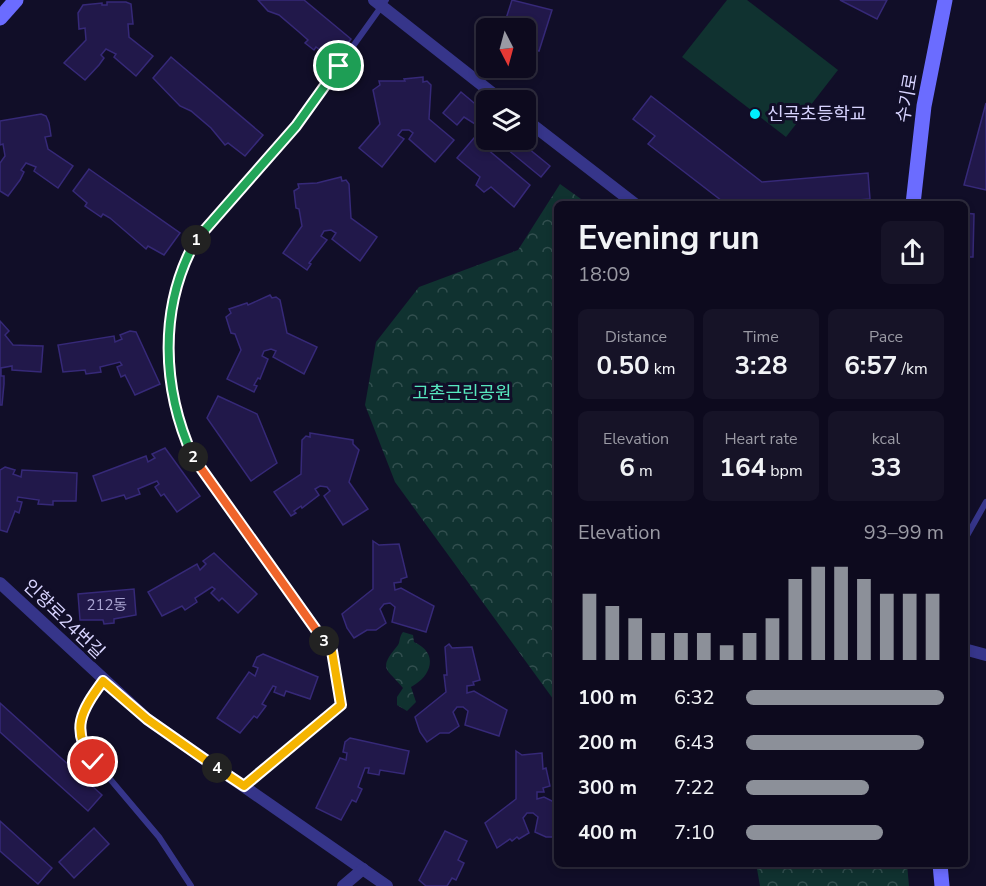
<!DOCTYPE html>
<meta charset="utf-8">
<style>
:root{--surface:#0d0a1e;--page:#161327;--text:#f1f3f6;--muted:#9a9aa4;--line:#2d2b3c;--accent:#8c9099}
body{margin:0;font-family:"Nunito Sans","Noto Sans KR",sans-serif;background:var(--page);color:var(--text);height:100vh;display:flex;flex-direction:column;font-size:22px;white-space:nowrap}
*{box-sizing:border-box;margin:0}
p{font-size:20px;color:var(--muted)}
.icon{flex:none;width:33px;height:33px;fill:none;stroke:currentColor;stroke-width:2;stroke-linecap:round;stroke-linejoin:round}
.map{position:relative;flex:1;overflow:hidden}
.details{position:absolute;left:554px;top:201px;width:414px;height:666px;display:flex;flex-direction:column;background:var(--surface);border-radius:9px;box-shadow:0 3px 9px #0003,0 0 0 2px var(--line)}
.details>*{flex:none}
.needle{width:39px;rotate:174deg}
.fabs{position:absolute;left:476px;top:18px;display:grid;gap:12px}
.fabs a{display:grid;place-items:center;width:60px;height:60px;border-radius:9px;background:var(--surface);box-shadow:0 3px 9px #0003,0 0 0 2px var(--line);font-size:30px}
.pin{position:absolute;display:grid;place-items:center;width:51px;height:51px;color:#fff;margin:-26px;border:3px solid #fff;border-radius:50%;box-shadow:0 2px 6px #0007}
.km{position:absolute;width:30px;height:30px;margin:-15px;border-radius:50%;background:#222;color:#fff;font-size:16px;line-height:30px;text-align:center}
.round{display:grid;place-items:center;flex:none;width:63px;height:63px;border-radius:9px;background:var(--page)}
.head{display:flex;align-items:center;justify-content:space-between;height:102px;padding:0 24px}
h1{font-size:33px;font-weight:700;line-height:45px}
.metrics{display:grid;grid-template-columns:repeat(3,1fr);gap:9px;height:102px;padding:6px 24px}
.metrics div{display:grid;align-content:center;border-radius:9px;background:var(--page);text-align:center}
.metrics b{font-size:26px;font-weight:700}
.metrics small{font-size:16px;font-weight:400}
.metrics p{font-size:16px}
.chart{height:168px;padding:12px 24px}
.chart p{display:flex;justify-content:space-between}
.chart svg{width:100%;height:108px;margin-top:6px;stroke:var(--accent);stroke-width:6}
ul{padding:0 24px;list-style:none;font-size:20px}
li{display:grid;grid-template-columns:96px 72px 1fr;align-items:center;height:45px}
li i{height:15px;border-radius:8px;background:var(--accent)}
.map>svg:first-child{display:block}
.forest{fill:url(#forest-crowns)}
.pitch{fill:#103230}
.building{fill:#21184a;stroke:#362978;stroke-width:1.5}
.lines{fill:none;stroke-linecap:round;stroke-linejoin:round}
.lane{stroke:#36358a;stroke-width:6}
.street{stroke:#36358a;stroke-width:12}
.secondary{stroke:#6b6cff;stroke-width:15}
.split-1-casing{stroke:#fff;stroke-width:12}
.split-2-casing{stroke:#fff;stroke-width:12}
.split-3-casing{stroke:#fff;stroke-width:12}
.split-4-casing{stroke:#fff;stroke-width:12}
.split-5-casing{stroke:#fff;stroke-width:12}
.split-1{stroke:#22a559;stroke-width:8}
.split-2{stroke:#22a559;stroke-width:8}
.split-3{stroke:#f0652b;stroke-width:8}
.split-4{stroke:#f5b400;stroke-width:8}
.split-5{stroke:#f5b400;stroke-width:8}
.poi-dot{fill:#0ef;stroke:#110e28;stroke-width:2}
.labels{text-anchor:middle;dominant-baseline:central;stroke-width:6;stroke-linejoin:round;paint-order:stroke}
.number-label{font-size:15px;fill:#aaa5d2}
.street-label{font-size:18px;fill:#d8d4ff;stroke:#110e28}
.poi-label{font-size:18px;fill:#d8d4ff;stroke:#110e28;text-anchor:start}
.park-label{font-size:18px;fill:#57e8bf;stroke:#110e28}
</style>
<div class="map">
<svg width="986" height="886" viewBox="0 0 986 886">
<defs>
<pattern id="forest-crowns" width="20" height="18" patternUnits="userSpaceOnUse" patternTransform="scale(1.5)"><rect width="20" height="18" fill="#103230"/><path d="M2 6a3 3 0 1 1 6 0M12 15a3 3 0 1 1 6 0" fill="none" stroke="#324f4f"/></pattern>
</defs>
<rect width="100%" height="100%" fill="#110e28"/>
<!-- forest -->
<g class="forest">
<polygon points="560,184 588,204 556,204 556,703 395,482 365,405 376,342 419,287 518,250"/>
<path d="M403,632L413,635L414,642C439,653 432,676 411,687L416,702L407,711L397,705V697L403,688C387,668 377,670 398,645C400,642 399,637 403,632Z"/>
<polygon points="741,864 907,864 909,886 760,886 757,869"/>
</g>
<!-- pitch -->
<polygon class="pitch" points="727,0 747,0 838,70 786,137 682,57"/>
<!-- building -->
<g class="building">
<polygon points="258,0 304,0 351,39 334,60 316,47 314,50 305,43 308,40 299,32 279,15 268,11"/>
<polygon points="512,0 552,10 539,51 525,47 525,28 503,28"/>
<polygon points="840,0 887,0 877,19"/>
<polygon points="107,2 126,2 131,4 133,24 128,24 129,37 153,56 136,76 114,57 116,54 106,49 101,55 104,58 99,65 85,80 64,63 86,40 85,28 79,29 78,13 83,5 102,3 102,5 107,5"/>
<polygon points="171,57 263,135 245,156 228,143 225,145 211,128 191,111 180,106 153,78"/>
<polygon points="423,77 423,82 427,81 431,85 429,119 454,140 435,162 409,139 413,133 409,130 402,130 398,135 404,139 382,167 359,148 380,124 373,90 380,85 379,81 405,81 404,79"/>
<polygon points="461,92 486,113 486,131 464,117 457,125 443,113"/>
<polygon points="651,96 762,182 868,173 870,199 808,204 726,204 648,144 655,136 633,119"/>
<polygon points="986,103 986,190 964,185"/>
<polygon points="41,114 46,116 49,123 51,136 45,137 48,149 73,166 58,188 34,171 36,167 26,163 21,170 24,172 20,180 8,196 0,191 0,163 5,156 3,144 0,145 0,121"/>
<polygon points="474,138 530,185 514,207 491,187 484,192 476,185 480,177 457,158"/>
<polygon points="496,140 518,140 550,166 541,177"/>
<polygon points="89,169 180,233 164,255 148,246 146,249 110,218 103,214 101,217 85,206 87,203 73,191"/>
<polygon points="341,177 342,181 346,180 349,184 351,218 377,237 360,261 332,239 336,233 331,230 324,231 321,236 327,240 309,263 311,264 307,270 283,253 302,226 299,209 296,208 294,191 299,188 298,184 317,183"/>
<polygon points="964,213 974,214 973,257 964,257"/>
<polygon points="270,295 272,298 276,297 280,300 287,333 317,347 304,374 273,357 276,351 271,349 264,351 262,356 268,359 260,379 258,378 254,385 257,386 254,392 227,379 241,350 235,334 231,333 226,317 231,313 229,309 247,303 248,305"/>
<polygon points="0,321 9,331 5,335 13,345 43,346 41,372 12,370 12,366 1,368 1,376 4,376 4,384 2,405 0,405"/>
<polygon points="130,331 136,332 160,384 135,395 125,375 121,377 117,367 122,365 120,362 100,367 101,372 86,374 85,370 63,372 58,345 114,336 115,342 122,339 120,335"/>
<polygon points="218,396 257,414 277,463 251,481 207,418"/>
<polygon points="310,433 353,440 353,444 359,450 349,482 368,509 343,525 324,496 330,491 327,487 320,486 315,489 319,495 302,508 301,506 294,511 296,513 291,516 274,492 301,474 302,440 306,436 310,437"/>
<polygon points="165,448 200,496 177,512 164,494 161,496 155,487 159,484 157,481 138,489 140,494 126,499 124,495 102,501 93,476 146,456 148,462 155,458 152,454"/>
<polygon points="5,467 15,470 13,474 21,477 22,470 77,473 76,501 53,501 53,505 38,504 39,500 18,497 17,501 22,502 19,513 15,511 7,532 0,530 0,470"/>
<polygon points="373,541 379,545 399,544 407,577 401,579 401,582 394,583 395,590 401,588 434,606 426,632 392,622 395,607 390,603 384,604 380,609 386,623 376,630 367,630 354,638 347,628 342,614 373,589"/>
<polygon points="214,553 257,594 238,613 222,598 219,601 211,593 215,589 212,587 195,598 197,602 185,610 182,606 162,616 148,592 197,564 200,570 206,564 203,561"/>
<polygon points="134,589 136,615 114,619 114,623 104,624 103,620 80,620 78,594"/>
<polygon points="449,644 452,648 472,647 480,680 473,682 474,685 467,686 467,693 474,691 507,710 499,736 465,725 468,711 463,707 457,707 453,712 459,726 449,733 440,733 427,742 420,732 415,717 446,692 444,675 447,675 445,647"/>
<polygon points="263,654 318,677 310,699 286,691 284,696 274,692 276,687 273,686 262,704 266,706 257,718 254,716 240,733 217,718 249,672 255,676 258,668 253,666 257,657"/>
<polygon points="0,703 102,795 88,811 0,732"/>
<polygon points="350,738 409,751 404,774 380,770 379,775 368,773 369,768 365,768 358,787 362,789 356,802 352,800 341,820 316,808 340,758 346,760 347,753 343,752 345,742"/>
<polygon points="516,751 522,755 542,753 543,769 546,768 550,786 543,788 544,792 537,792 537,799 544,797 556,803 556,837 546,837 535,832 538,817 533,813 527,813 523,818 529,833 519,839 517,837 512,841 510,839 497,848 485,823 516,799"/>
<polygon points="0,821 52,868 38,884 0,851"/>
<polygon points="94,828 109,844 74,878 59,862"/>
<polygon points="445,831 467,841 458,860 464,863 456,880 452,878 447,886 426,886 419,880"/>
</g>
<g class="lines">
<!-- lane -->
<g class="lane">
<polyline points="964,541 986,502"/>
<path d="M103,681C88,701 73,721 83,747L159,837L191,886"/>
<path d="M245,786L341,705L332,651L195,462C162,389 158,313 196,241L296,126L386,0"/>
</g>
<!-- street -->
<g class="street">
<polyline points="374,0 501,100"/>
<polyline points="525,119 635,204"/>
<polyline points="0,583 147,719 387,886"/>
<polyline points="964,649 986,655"/>
<polyline points="343,886 363,869"/>
</g>
<!-- secondary -->
<g class="secondary">
<polyline points="0,18 16,0"/>
<polyline points="913,204 924,106 945,0"/>
<polyline points="940,864 942,886"/>
</g>
</g>
<g class="lines">
<!-- split-1 casing -->
<g class="split-1-casing">
<polyline id="split-1" points="196,240 296,126 339,66"/>
</g>
<!-- split-2 casing -->
<g class="split-2-casing">
<path id="split-2" d="M193,457C162,389 158,308 196,240"/>
</g>
<!-- split-3 casing -->
<g class="split-3-casing">
<polyline id="split-3" points="193,457 324,641"/>
</g>
<!-- split-4 casing -->
<g class="split-4-casing">
<polyline id="split-4" points="217,768 244,786 341,705 332,651 324,641"/>
</g>
<!-- split-5 casing -->
<g class="split-5-casing">
<path id="split-5" d="M93,762C70,729 81,711 103,681L147,719L217,768"/>
</g>
<!-- split-1 -->
<use href="#split-1" class="split-1"/>
<!-- split-2 -->
<use href="#split-2" class="split-2"/>
<!-- split-3 -->
<use href="#split-3" class="split-3"/>
<!-- split-4 -->
<use href="#split-4" class="split-4"/>
<!-- split-5 -->
<use href="#split-5" class="split-5"/>
</g>
<!-- markers -->
<circle class="poi-dot" cx="755" cy="114" r="6"/>
<g class="labels">
<!-- number labels -->
<g class="number-label">
<text x="107" y="605">212동</text>
</g>
<!-- street labels -->
<g class="street-label">
<text transform="translate(907 98) rotate(-80)">수기로</text>
<text transform="translate(64 619) rotate(44)">인향로24번길</text>
</g>
<!-- poi labels -->
<g class="poi-label">
<text x="767" y="114">신곡초등학교</text>
</g>
<!-- park labels -->
<g class="park-label">
<text x="462" y="393">고촌근린공원</text>
</g>
</g>
</svg>
<div class="fabs">
<a><svg class="needle" viewBox="-14 -14 28 28"><path d="M0-13l5 13h-10z" fill="#e53935"/><path d="M0 13l5-13h-10z" fill="#9a9aa4"/></svg></a>
<a><svg class="icon" aria-label="layers" viewBox="0 0 24 24"><path d="M12 4l9 5-9 5-9-5zM3 14l9 5 9-5"/></svg></a>
</div>
<div class="pin" style="left:339px;top:66px;background:#1e9e55"><svg class="icon" aria-label="arrive" viewBox="0 0 24 24"><path d="M6 21V4h12l-3 4 3 4H6"/></svg></div>
<div class="pin" style="left:93px;top:762px;background:#d93025"><svg class="icon" aria-label="check" viewBox="0 0 24 24"><path d="M5 12l5 5 9-10"/></svg></div>
<b class="km" style="left:196px;top:240px">1</b>
<b class="km" style="left:193px;top:457px">2</b>
<b class="km" style="left:324px;top:641px">3</b>
<b class="km" style="left:217px;top:768px">4</b>
<section class="details">
<div class="head"><div><h1>Evening run</h1><p>18:09</p></div><a class="round"><svg class="icon" aria-label="share" viewBox="0 0 24 24"><path d="M12 15V3M7 8l5-5 5 5M5 13v7h14v-7"/></svg></a></div>
<div class="metrics">
<div><p>Distance</p><b>0.50<small> km</small></b></div>
<div><p>Time</p><b>3:28</b></div>
<div><p>Pace</p><b>6:57<small> /km</small></b></div>
</div>
<div class="metrics">
<div><p>Elevation</p><b>6<small> m</small></b></div>
<div><p>Heart rate</p><b>164<small> bpm</small></b></div>
<div><p>kcal</p><b>33</b></div>
</div>
<div class="chart"><p><span>Elevation</span>93–99 m</p>
<svg viewBox="0 0 160 44" preserveAspectRatio="none"><path d="M5 44V17M15 44V22M25 44V27M35 44V33M45 44V33M55 44V33M65 44V38M75 44V33M85 44V27M95 44V11M105 44V6M115 44V6M125 44V11M135 44V17M145 44V17M155 44V17"/></svg>
</div>
<ul>
<li><b>100 m</b>6:32<i style="width:100%"></i></li>
<li><b>200 m</b>6:43<i style="width:90%"></i></li>
<li><b>300 m</b>7:22<i style="width:62%"></i></li>
<li><b>400 m</b>7:10<i style="width:69%"></i></li>
</ul>
</section>
</div>
